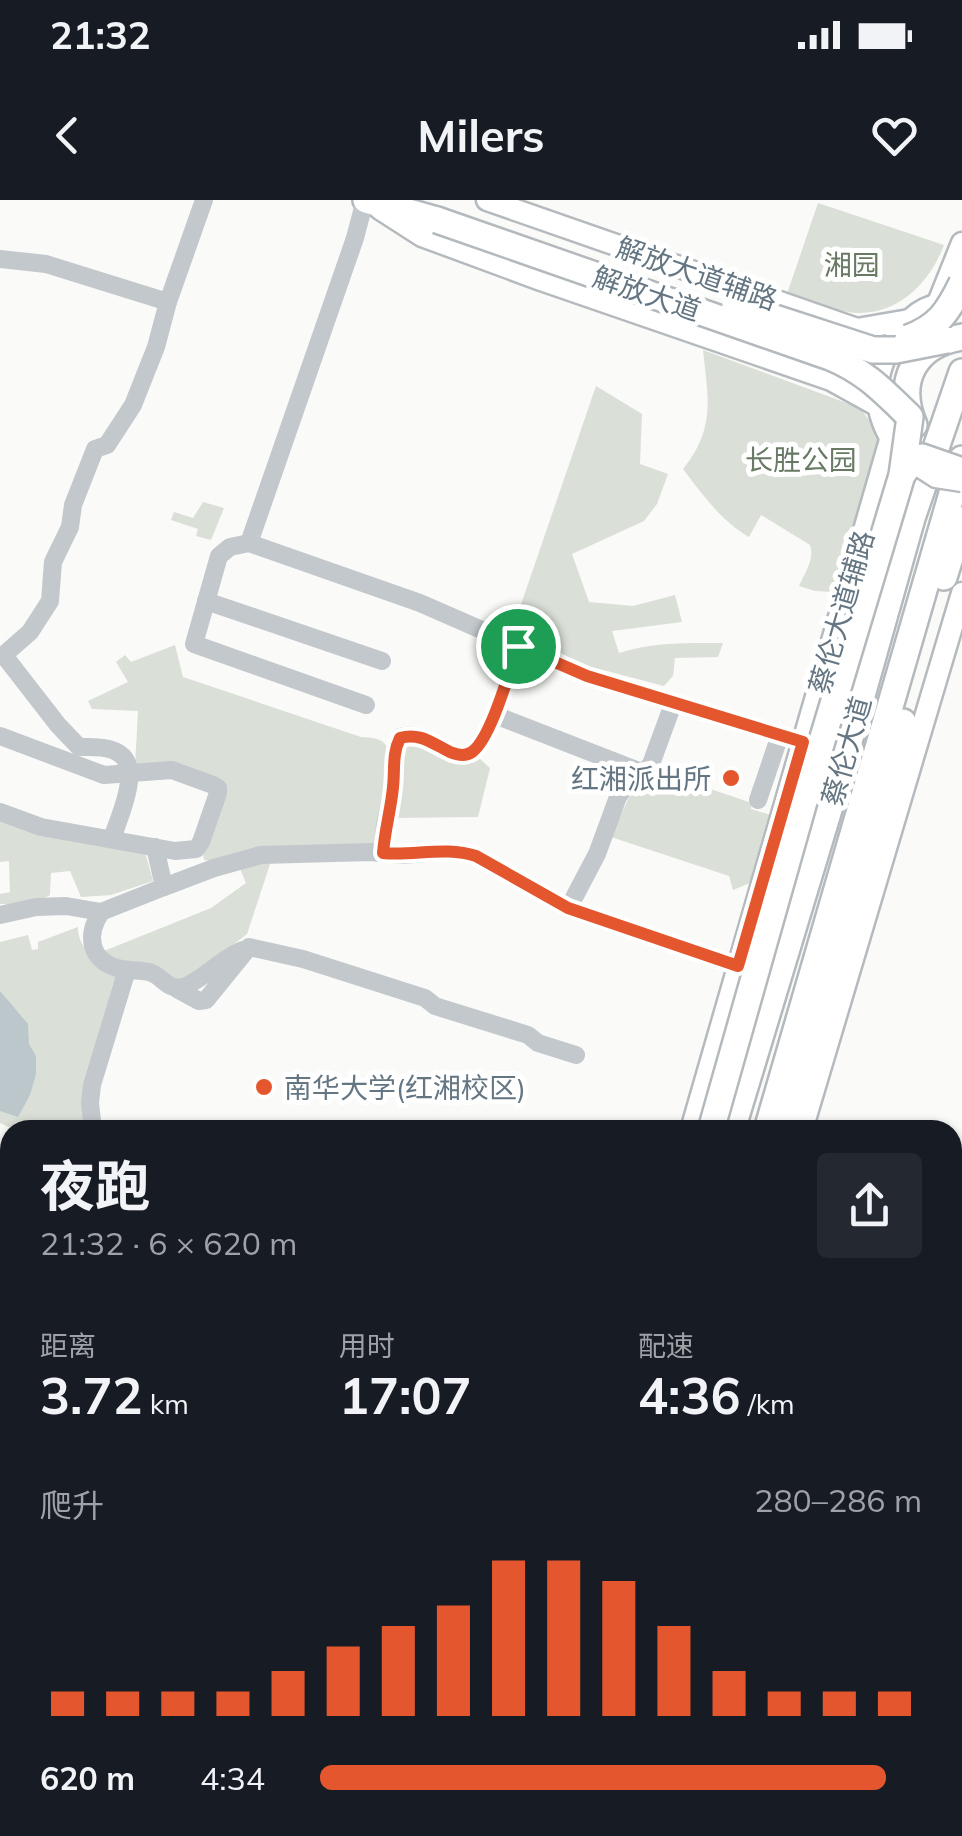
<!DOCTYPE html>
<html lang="zh">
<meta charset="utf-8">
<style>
:root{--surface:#171b24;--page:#242831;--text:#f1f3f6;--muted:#9ea1a6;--accent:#e4572e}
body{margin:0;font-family:Mulish,"Noto Sans SC",sans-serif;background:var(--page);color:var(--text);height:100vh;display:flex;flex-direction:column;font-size:38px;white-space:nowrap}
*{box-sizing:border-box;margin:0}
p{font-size:32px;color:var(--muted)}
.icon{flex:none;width:55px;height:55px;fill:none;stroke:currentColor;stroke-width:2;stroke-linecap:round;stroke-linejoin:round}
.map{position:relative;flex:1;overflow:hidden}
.details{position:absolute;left:0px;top:920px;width:962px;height:718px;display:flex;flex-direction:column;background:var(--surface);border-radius:30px 30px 0 0;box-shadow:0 2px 8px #0004}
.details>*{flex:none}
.pin{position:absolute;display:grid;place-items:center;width:85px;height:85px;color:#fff;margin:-42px;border:5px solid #fff;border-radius:50%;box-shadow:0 2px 10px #0007}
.round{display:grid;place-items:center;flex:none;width:105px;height:105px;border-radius:10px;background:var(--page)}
.head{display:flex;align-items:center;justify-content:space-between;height:170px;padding:0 40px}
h1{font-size:55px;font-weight:700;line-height:75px}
.figures{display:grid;grid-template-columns:repeat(3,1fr);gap:15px;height:170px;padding:10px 40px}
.figures div{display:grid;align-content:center}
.figures b{font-size:50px;font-weight:700}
.figures small{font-size:28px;font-weight:400}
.figures p{font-size:28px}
.chart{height:280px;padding:20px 40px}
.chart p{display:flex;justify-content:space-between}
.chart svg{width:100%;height:180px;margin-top:10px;stroke:var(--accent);stroke-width:6}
ul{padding:0 40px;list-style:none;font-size:32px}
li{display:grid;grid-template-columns:160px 120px 1fr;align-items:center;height:75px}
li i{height:25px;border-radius:12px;background:var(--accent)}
.status{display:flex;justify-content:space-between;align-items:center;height:70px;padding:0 50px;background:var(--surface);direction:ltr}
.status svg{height:28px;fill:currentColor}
header{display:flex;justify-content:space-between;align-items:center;height:130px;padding:0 40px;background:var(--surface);font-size:45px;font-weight:700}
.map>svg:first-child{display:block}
.green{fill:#dadfd7}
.water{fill:#bbc7cb}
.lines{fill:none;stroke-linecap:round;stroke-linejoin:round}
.major-casing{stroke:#b5babe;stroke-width:25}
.highway-casing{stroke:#b4b9bd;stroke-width:30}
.minor{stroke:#c3c8cc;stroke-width:18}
.major{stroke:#fff;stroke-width:20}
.highway{stroke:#fff;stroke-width:25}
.major-bridge-casing{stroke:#b5babe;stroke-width:25;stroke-linecap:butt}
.highway-bridge-casing{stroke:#b4b9bd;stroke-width:30;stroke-linecap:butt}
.major-bridge{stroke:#fff;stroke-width:20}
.highway-bridge{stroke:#fff;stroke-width:25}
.route-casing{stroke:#fff;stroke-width:20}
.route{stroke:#e4572e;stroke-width:12}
.poi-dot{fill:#e4572e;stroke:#fff;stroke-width:4}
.labels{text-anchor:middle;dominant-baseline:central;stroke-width:10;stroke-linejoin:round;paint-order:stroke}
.park-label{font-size:28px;fill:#687a64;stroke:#fff}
.street-label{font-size:28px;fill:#657683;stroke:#fff}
.poi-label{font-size:28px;fill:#657683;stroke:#fff;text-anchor:end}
</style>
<div class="status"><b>21:32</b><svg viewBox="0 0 49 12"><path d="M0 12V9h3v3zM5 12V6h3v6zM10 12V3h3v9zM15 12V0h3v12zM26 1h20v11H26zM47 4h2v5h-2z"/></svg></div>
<header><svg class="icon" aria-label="back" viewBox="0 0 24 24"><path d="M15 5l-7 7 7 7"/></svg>Milers<svg class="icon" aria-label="heart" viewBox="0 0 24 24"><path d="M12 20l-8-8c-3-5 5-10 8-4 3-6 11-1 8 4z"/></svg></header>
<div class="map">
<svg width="962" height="1636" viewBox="0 0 962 1636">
<rect width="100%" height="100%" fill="#fafaf8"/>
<!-- green -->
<g class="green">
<path d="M818,3L944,45C929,85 894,119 848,112C827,109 807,100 787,94Z"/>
<path d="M703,150L860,208L873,225L879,245L838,388L833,392L815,391L799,386C805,373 815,358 810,345L761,315L749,337C720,320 703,295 683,269C716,228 708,198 703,150Z"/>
<path d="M596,186L642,214L640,264L668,274L657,304L644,321L572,354L589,402L633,406L675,395L682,422L612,431L619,453C652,442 688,443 723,443L718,457L675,458L673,476L664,486L588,466L517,433L516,419Z"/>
<polygon points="203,302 224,308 211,340 196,336 198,329 171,320 174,312 193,318"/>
<path d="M175,445L183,477L361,537C375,538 385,538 389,552L377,641L372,646L214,661L204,660L202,646L221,584L185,565L163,563L135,566L138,511L92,509L88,501L128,482L116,462L125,455L131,462Z"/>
<polygon points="408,542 472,561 480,559 490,568 478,617 391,618 401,548"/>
<polygon points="657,571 752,603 751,609 774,616 750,683 733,690 729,676 611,637 630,595"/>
<polygon points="0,621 145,652 153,681 111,695 81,697 70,671 51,673 50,695 35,704 0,704 0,694 10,692 9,661 0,662"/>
<polygon points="271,661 247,734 186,782 110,761 94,737 100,738 104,751 211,708 246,683 239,666"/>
<path d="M78,727C77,748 100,766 117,775L87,930H15L0,923V742L28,735L32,750L38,749V742Z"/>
</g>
<!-- water -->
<polygon class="water" points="0,791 28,824 29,844 36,856 36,874 30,895 18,917 0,911"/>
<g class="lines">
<!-- major casing -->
<g class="major-casing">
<g id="major">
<polyline points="487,0 857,129 909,120"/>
<polyline points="380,9 422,36 541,80 831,180 878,206"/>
<polyline points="938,103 962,43"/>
<path d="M899,251C869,211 871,173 899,133C915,110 932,102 960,102"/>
<polyline points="691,930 890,240"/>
<polyline points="802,930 962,393"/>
<polyline points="952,1247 962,1251"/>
</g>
</g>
<!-- highway casing -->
<g class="highway-casing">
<g id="highway">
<polyline points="366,0 437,20"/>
<path d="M914,225C895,181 915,144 962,137"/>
<polyline points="944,377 962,320"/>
<polyline points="732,930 841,570 912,318 962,172"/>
<polyline points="767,930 962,259"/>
<polyline points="785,930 903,522"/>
<polyline points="525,1636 528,1628"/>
<polyline points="566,1636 569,1628"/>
</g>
</g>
<!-- minor -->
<g class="minor">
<polyline points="365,0 355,38 249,343 420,403 587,476 803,542"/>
<polyline points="0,59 46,64 168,102"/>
<polyline points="249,343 230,347 219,356 194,444 366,505"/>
<polyline points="206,401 382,461"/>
<polyline points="495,515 644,573"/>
<polyline points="0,536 104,575 172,570 213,585 218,588 218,593 201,642 196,649 175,651 41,627 0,612"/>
<polyline points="758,600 780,535"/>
<path d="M112,639C119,616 147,561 112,550C102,546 89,547 79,547L58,525L6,458V453L30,432L50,401L53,362L70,327L73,305L95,249L107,245L133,205L156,147L168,102L204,0"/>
<polyline points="155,647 164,687 214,668 261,655 371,652 403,655 448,651 463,652 476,656 568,709 738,766"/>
<path d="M383,653L385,625L393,589L394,552L400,537C427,530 443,556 469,555C497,528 506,482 518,446"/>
<polyline points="568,709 597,654 618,597 629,581 644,573 651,564 673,504"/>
<path d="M101,712C86,735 89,759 117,768C128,771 139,770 149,772C162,775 167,791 183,787C200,782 222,758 243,750"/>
<polyline points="0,715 36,707 66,706 101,712 164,687"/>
<polyline points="177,789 199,801 206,800 249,747 303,759 425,798 435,806 528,835 538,843 576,855"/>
<polyline points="93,930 90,903 92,885 127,770"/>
<polyline points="0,1002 10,1005"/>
<polyline points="0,1080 10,1083"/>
<polyline points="0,1186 10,1197"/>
<polyline points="952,1508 962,1479"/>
<polyline points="234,1628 238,1636"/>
<polyline points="828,1628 853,1636"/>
<polyline points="911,1636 914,1628"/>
</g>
<!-- major -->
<use href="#major" class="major"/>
<!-- highway -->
<use href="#highway" class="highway"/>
<!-- major-bridge casing -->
<g class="major-bridge-casing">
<polyline id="major-bridge" points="905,257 936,277 962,281"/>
</g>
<!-- highway-bridge casing -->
<g class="highway-bridge-casing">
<g id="highway-bridge">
<path d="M437,20L830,157C866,172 883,191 910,217L902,275L809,584L711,930"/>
<polyline points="735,105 873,150 896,150 947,140"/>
<path d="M908,138C938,127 948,112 962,83"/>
<polyline points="902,275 913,260 922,257 962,271"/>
</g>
</g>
<!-- major-bridge -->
<use href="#major-bridge" class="major-bridge"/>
<!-- highway-bridge -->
<use href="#highway-bridge" class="highway-bridge"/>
</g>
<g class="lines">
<!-- route casing -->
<g class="route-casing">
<path id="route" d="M518,446L587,476L803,542L738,766L568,708L476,656C446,646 414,656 383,653C385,629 391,609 393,587C395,569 392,554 400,538C420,532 433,544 450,552C457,555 465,557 472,552C491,539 510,469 518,446Z"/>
</g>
<!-- route -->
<use href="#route" class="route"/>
</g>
<!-- markers -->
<g class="poi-dot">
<circle cx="731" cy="578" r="10"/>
<circle cx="264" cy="887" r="10"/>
</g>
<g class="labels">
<!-- park labels -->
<g class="park-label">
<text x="852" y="64">湘园</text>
<text x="801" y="259">长胜公园</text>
</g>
<!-- street labels -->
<g class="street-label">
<text transform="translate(697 73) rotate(19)">解放大道辅路</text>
<text transform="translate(647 93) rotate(19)">解放大道</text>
<text transform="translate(841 412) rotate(-74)">蔡伦大道辅路</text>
<text transform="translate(846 551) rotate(-74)">蔡伦大道</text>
</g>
<!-- poi labels -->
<g class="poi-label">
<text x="711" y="578">红湘派出所</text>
<text x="284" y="887" text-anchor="start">南华大学(红湘校区)</text>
</g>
</g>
</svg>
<div class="pin" style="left:518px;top:446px;background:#1e9e55"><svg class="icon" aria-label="arrive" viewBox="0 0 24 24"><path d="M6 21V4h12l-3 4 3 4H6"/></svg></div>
<section class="details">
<div class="head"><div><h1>夜跑</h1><p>21:32 · 6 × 620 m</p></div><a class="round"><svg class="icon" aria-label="share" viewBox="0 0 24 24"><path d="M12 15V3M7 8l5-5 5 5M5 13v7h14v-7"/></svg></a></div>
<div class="figures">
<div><p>距离</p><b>3.72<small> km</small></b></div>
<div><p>用时</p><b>17:07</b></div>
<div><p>配速</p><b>4:36<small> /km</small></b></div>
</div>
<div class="chart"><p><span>爬升</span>280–286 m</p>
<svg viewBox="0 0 160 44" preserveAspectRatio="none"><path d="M5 44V38M15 44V38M25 44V38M35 44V38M45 44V33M55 44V27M65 44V22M75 44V17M85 44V6M95 44V6M105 44V11M115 44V22M125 44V33M135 44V38M145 44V38M155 44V38"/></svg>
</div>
<ul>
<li><b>620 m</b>4:34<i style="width:94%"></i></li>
</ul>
</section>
</div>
